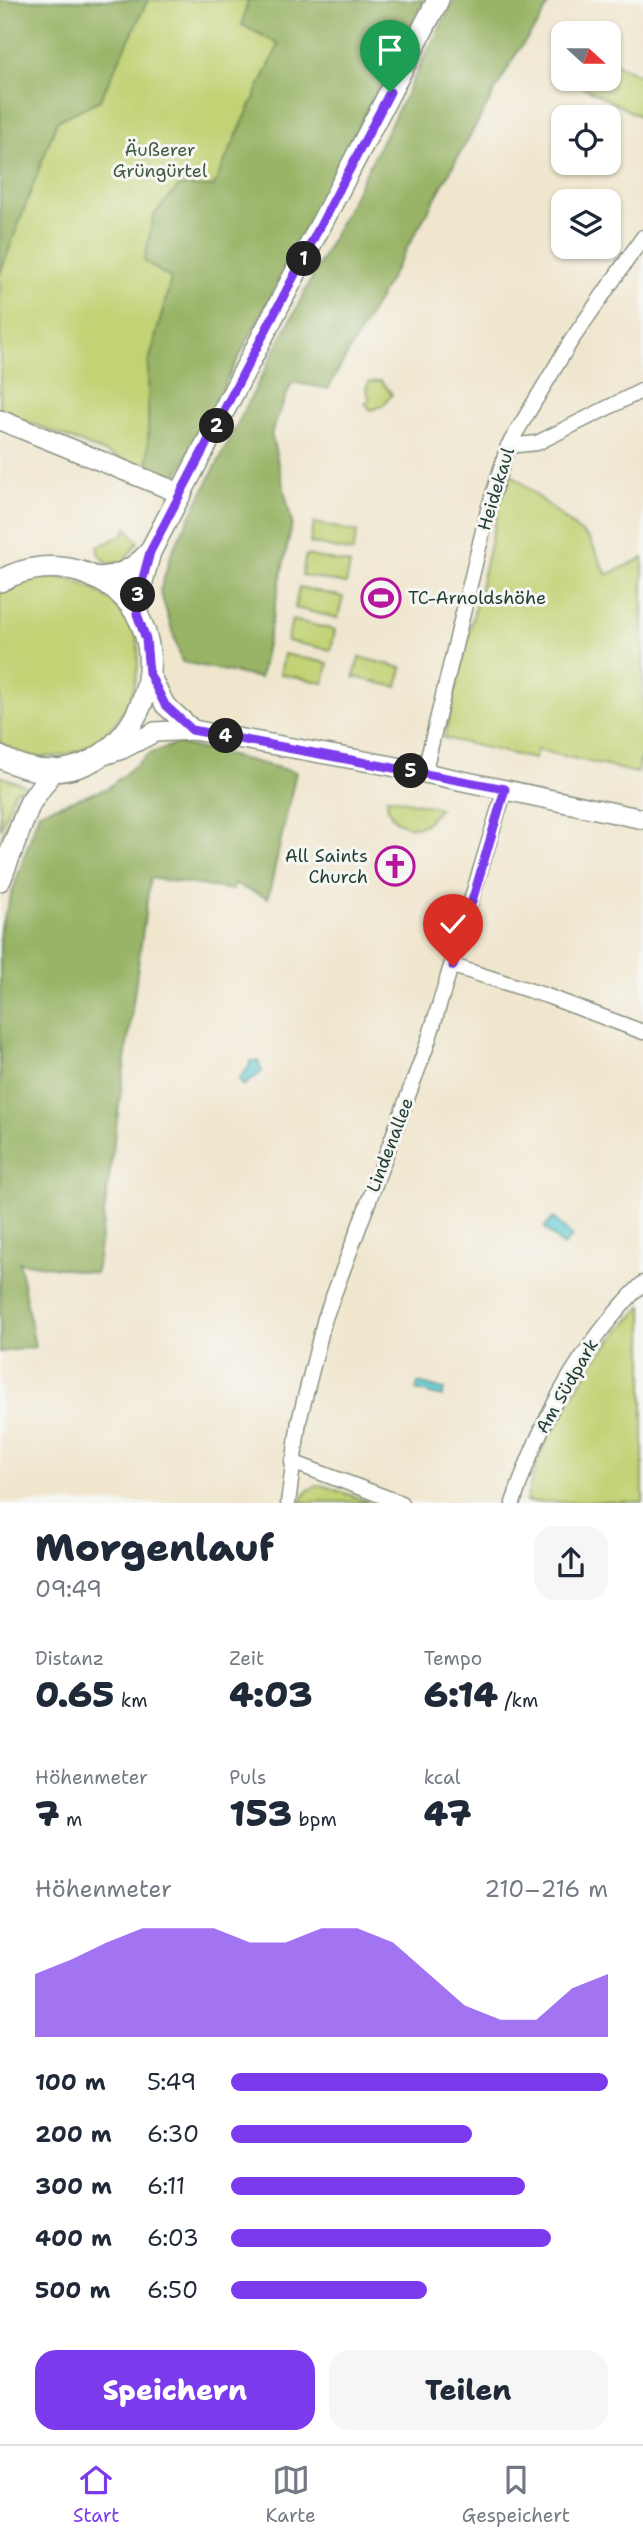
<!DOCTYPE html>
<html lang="de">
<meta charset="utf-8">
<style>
:root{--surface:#fff;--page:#f6f6f7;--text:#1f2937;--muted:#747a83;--line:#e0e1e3;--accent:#7c3aed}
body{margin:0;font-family:"Shantell Sans",sans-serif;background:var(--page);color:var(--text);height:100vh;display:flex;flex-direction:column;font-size:26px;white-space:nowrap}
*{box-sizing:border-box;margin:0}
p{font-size:23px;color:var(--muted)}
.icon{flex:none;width:38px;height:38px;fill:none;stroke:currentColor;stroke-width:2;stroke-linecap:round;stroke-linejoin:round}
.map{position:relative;height:1503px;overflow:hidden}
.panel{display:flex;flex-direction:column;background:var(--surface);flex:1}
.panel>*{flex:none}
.needle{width:46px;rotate:111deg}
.buttons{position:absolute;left:551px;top:21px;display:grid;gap:14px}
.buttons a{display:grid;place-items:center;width:70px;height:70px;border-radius:14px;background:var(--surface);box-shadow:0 2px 5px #0004;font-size:35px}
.pin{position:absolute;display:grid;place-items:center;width:60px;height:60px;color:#fff;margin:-72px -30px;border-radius:50% 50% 50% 0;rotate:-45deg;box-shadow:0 0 7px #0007}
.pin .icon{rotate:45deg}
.km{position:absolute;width:35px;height:35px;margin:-18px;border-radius:50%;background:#222;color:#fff;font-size:19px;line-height:35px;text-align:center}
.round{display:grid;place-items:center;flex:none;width:74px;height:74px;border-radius:21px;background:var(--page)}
.head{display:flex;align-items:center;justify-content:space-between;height:119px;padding:0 35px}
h1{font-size:38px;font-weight:800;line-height:52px}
.stats{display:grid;grid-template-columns:repeat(3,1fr);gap:10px;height:119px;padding:7px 35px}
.stats div{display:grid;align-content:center}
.stats b{font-size:35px;font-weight:800}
.stats small{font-size:19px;font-weight:400}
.stats p{font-size:19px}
.chart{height:196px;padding:14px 35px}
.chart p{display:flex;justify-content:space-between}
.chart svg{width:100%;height:126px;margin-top:7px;fill:var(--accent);opacity:.7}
.button{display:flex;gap:14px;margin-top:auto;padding:14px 35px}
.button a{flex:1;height:80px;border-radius:21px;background:var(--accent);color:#fff;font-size:28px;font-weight:800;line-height:80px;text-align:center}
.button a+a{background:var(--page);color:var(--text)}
ul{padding:0 35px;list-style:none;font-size:23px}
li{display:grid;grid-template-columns:112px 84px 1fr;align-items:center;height:52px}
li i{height:18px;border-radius:9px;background:var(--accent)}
.tabs{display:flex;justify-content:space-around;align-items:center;height:98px;border-top:2px solid var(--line);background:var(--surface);font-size:19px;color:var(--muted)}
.tabs a{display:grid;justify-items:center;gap:4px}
.tabs .selected{color:var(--accent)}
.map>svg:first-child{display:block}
.green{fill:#c2d274;stroke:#708854;stroke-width:2}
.forest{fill:#99b466;stroke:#5c784d;stroke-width:2}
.water{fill:#59c6d1;stroke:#3c8282;stroke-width:2}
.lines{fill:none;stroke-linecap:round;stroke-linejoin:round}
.street-casing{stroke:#889281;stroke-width:17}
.secondary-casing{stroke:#889281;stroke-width:22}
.primary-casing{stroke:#889281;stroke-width:24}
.street{stroke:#fff;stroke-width:14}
.secondary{stroke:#fff;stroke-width:19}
.primary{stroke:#fff;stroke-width:21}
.route-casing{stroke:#fff;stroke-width:14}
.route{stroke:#7c3aed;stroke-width:9}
.labels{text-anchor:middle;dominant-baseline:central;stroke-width:6;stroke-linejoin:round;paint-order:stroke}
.park-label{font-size:18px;fill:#405b41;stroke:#f6f6f2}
.street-label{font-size:18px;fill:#1f3d34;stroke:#f6f6f2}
.poi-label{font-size:18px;fill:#1f3d34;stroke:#f6f6f2;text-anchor:start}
</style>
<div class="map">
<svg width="643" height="1503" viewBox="0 0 643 1503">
<rect width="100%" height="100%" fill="#f6f6f2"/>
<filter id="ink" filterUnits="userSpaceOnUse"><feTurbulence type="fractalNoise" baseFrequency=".0143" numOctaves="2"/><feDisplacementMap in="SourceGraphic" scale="14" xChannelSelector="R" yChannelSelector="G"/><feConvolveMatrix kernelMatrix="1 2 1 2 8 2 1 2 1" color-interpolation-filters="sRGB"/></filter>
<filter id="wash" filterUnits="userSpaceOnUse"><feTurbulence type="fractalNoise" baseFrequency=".00686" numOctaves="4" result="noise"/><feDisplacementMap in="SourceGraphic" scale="28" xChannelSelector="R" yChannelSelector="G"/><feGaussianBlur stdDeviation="1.57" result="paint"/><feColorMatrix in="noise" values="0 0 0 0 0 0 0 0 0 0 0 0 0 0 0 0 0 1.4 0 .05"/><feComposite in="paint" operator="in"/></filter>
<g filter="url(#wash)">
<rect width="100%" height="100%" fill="#f0e6ce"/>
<!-- green -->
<g class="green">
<polygon points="0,0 424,0 175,480 0,411"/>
<polygon points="609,60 643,77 643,118 568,79 609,79"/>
<polygon points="381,381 392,394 383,406 371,410 365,403 370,400 366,387 370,382"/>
<polygon points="510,473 590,540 607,575 643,558 643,749 637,773 537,750 534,759 444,738 505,482"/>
<polygon points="314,523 357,532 353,552 310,543"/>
<polygon points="127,528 138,542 123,562 108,564 98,553 98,547 124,534"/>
<polygon points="306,555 350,564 346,584 302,575"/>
<path d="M46,577C70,577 85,583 105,597C115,603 119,610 126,620C129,626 135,632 137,638C139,646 138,657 138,665C134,733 61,783 0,742V592L26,580Z"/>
<polygon points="299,587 343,597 338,618 295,608"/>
<polygon points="292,620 335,630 331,650 287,641"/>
<polygon points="284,654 328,663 324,683 280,674"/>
<polygon points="359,657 402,668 397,687 354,677"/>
<polygon points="0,776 29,787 27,790 20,789 14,792 0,829"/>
<polygon points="17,795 25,796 0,852 0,841"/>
<path d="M387,797L440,808L424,825C404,831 386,819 387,797Z"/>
<path d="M643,1306V1502H526C530,1487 534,1471 540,1456C564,1401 600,1348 643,1306Z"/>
<polygon points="320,1485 325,1486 369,1502 300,1502 308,1490"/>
</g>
<!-- forest -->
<g class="forest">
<polygon points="0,0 148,0 100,100 57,121 0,274"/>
<polygon points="248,0 424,0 175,480 148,470 148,366 171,279 144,261 154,215 179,186 213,187 279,44 242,25"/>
<polygon points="454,0 551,0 538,24 517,52 328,389 292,382 271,433 292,523 260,678 182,662 160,591 172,552"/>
<polygon points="177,743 296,772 268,898 234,884 232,890 150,878 96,1273 19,1262 35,1347 0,1352 0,929 39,812 108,788 149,754"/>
</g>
<!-- water -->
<g class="water">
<polygon points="250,1061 258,1061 262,1072 243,1086 239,1079 249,1067"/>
<polygon points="554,1218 572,1237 563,1246 544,1227"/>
<polygon points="418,1383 444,1390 442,1397 416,1390"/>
</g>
</g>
<g filter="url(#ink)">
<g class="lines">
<!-- street casing -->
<g class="street-casing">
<g id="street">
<polyline points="508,446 537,443 643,390"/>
<polyline points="424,774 488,510 508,446 571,341 643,237"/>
<polyline points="453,966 547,996 643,1032"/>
<polyline points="292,1462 401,1503"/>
<polyline points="288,1503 299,1421 325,1318 427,1045 505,789"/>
<path d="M513,1503C541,1418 579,1347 643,1283"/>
</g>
</g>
<!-- secondary casing -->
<g class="secondary-casing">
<g id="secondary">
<polyline points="0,420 182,494"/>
<polyline points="149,673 165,705 193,730"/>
<polyline points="104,755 122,749 155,732 193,730 387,765 643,819"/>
</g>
</g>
<!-- primary casing -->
<g class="primary-casing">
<g id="primary">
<path d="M95,578C119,577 134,570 150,552L438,0"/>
<path d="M0,581C27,566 58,563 87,574C215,624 126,825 0,757"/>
<polyline points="137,614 139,593 150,552"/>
<polyline points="0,880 30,803 53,770"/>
</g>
</g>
<!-- street -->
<use href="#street" class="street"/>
<!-- secondary -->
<use href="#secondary" class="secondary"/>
<!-- primary -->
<use href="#primary" class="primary"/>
</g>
</g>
<g class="lines" filter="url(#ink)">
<!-- route casing -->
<g class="route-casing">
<polyline id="route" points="390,92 150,552 139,593 137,614 146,639 149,673 165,705 192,730 505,789 453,966"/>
</g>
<!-- route -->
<use href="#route" class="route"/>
</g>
<!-- icons -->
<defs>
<g id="stadium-ring" transform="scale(2.0125)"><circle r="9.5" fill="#f6f6f2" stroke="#b5179e" stroke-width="1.5"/><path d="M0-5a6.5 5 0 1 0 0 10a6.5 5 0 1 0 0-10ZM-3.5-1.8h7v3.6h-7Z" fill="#b5179e"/></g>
<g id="church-ring" transform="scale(2.0125)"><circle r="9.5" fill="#f6f6f2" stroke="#b5179e" stroke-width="1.5"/><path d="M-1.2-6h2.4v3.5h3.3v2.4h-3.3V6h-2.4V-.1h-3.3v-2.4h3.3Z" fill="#b5179e"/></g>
</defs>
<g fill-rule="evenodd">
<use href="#stadium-ring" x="381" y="598"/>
<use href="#church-ring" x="395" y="866"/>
</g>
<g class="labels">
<!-- park labels -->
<g class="park-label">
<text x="160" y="150">Äußerer<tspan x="160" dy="21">Grüngürtel</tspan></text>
</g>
<!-- street labels -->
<g class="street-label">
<text transform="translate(496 489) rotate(-73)">Heidekaul</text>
<text transform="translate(390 1145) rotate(-69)">Lindenallee</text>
<text transform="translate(567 1386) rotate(-60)">Am Südpark</text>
</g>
<!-- poi labels -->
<g class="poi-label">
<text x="408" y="598">TC-Arnoldshöhe</text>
<text x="368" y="856" text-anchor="end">All Saints<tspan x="368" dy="21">Church</tspan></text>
</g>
</g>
</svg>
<div class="buttons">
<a><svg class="needle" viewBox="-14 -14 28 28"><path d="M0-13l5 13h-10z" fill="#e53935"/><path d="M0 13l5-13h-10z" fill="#747a83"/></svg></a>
<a><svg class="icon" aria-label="locate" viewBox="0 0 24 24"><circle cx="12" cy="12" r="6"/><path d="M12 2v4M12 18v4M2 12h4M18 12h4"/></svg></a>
<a><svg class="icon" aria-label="layers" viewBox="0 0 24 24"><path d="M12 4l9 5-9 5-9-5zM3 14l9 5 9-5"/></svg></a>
</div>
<div class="pin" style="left:390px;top:92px;background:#1e9e55"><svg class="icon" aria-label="arrive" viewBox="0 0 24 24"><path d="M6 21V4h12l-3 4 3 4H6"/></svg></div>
<div class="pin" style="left:453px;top:966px;background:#d93025"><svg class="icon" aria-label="check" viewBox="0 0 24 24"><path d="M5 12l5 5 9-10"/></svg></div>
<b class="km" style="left:304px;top:259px">1</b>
<b class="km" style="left:217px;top:426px">2</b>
<b class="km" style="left:138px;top:595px">3</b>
<b class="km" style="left:226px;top:736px">4</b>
<b class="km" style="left:411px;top:771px">5</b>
</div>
<section class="panel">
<div class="head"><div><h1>Morgenlauf</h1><p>09:49</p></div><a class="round"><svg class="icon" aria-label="share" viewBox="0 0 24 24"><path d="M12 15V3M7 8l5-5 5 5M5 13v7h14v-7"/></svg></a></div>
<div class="stats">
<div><p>Distanz</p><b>0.65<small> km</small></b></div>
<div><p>Zeit</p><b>4:03</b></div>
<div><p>Tempo</p><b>6:14<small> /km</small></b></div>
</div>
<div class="stats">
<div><p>Höhenmeter</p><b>7<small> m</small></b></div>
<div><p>Puls</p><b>153<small> bpm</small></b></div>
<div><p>kcal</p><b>47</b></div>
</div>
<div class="chart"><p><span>Höhenmeter</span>210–216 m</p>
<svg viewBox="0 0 160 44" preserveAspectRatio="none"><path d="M0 44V22L10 17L20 11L30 6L40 6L50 6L60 11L70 11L80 6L90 6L100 11L110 22L120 33L130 38L140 38L150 27L160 22V44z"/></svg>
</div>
<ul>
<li><b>100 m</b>5:49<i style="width:100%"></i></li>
<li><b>200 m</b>6:30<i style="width:64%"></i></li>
<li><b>300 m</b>6:11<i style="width:78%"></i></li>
<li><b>400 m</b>6:03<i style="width:85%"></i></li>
<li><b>500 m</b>6:50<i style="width:52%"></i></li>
</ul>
<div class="button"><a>Speichern</a><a>Teilen</a></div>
</section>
<nav class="tabs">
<a class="selected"><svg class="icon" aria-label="home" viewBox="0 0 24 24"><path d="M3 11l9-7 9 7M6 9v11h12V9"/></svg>Start</a>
<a><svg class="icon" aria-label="map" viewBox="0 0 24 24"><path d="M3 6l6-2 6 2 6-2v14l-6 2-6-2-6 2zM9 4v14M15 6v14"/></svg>Karte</a>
<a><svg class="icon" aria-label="saved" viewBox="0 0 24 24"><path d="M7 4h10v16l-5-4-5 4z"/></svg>Gespeichert</a>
</nav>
